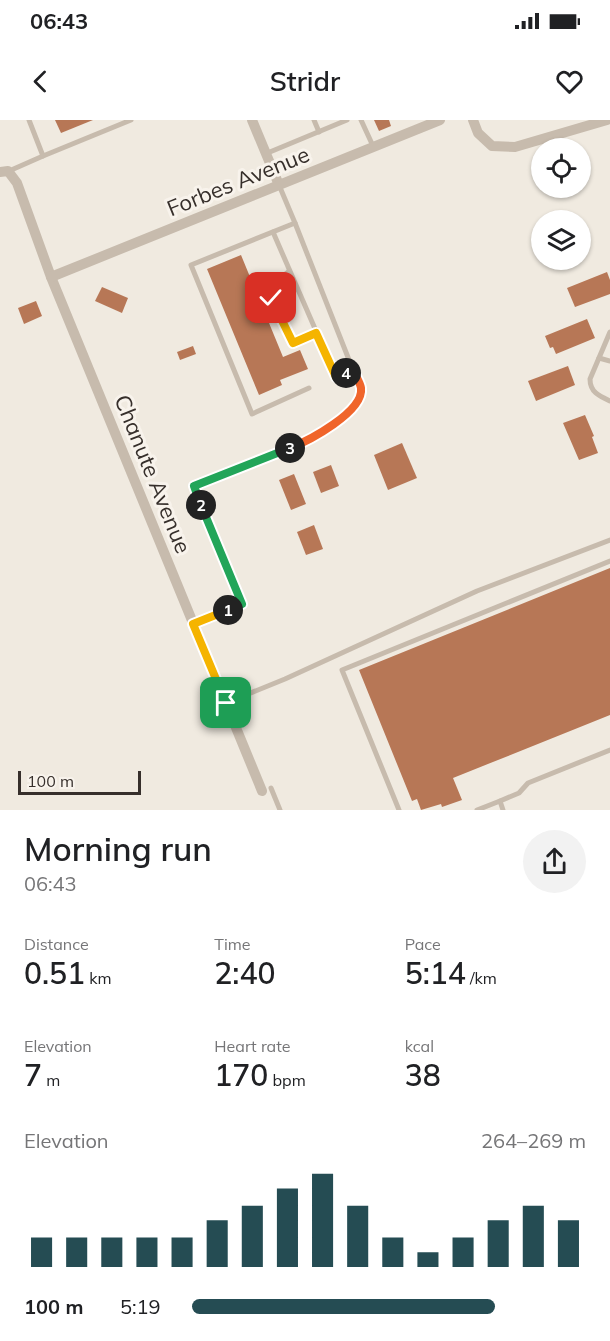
<!DOCTYPE html>
<meta charset="utf-8">
<style>
:root{--surface:#fff;--page:#f2f2f2;--text:#202124;--muted:#757577;--accent:#254c53}
body{margin:0;font-family:Mulish,sans-serif;background:var(--page);color:var(--text);height:100vh;display:flex;flex-direction:column;font-size:22px;white-space:nowrap}
*{box-sizing:border-box;margin:0}
p{font-size:20px;color:var(--muted)}
.icon{flex:none;width:33px;height:33px;fill:none;stroke:currentColor;stroke-width:2;stroke-linecap:round;stroke-linejoin:round}
.map{position:relative;height:690px;overflow:hidden}
.side{display:flex;flex-direction:column;background:var(--surface);flex:1}
.side>*{flex:none}
.fabs{position:absolute;left:531px;top:18px;display:grid;gap:12px}
.fabs a{display:grid;place-items:center;width:60px;height:60px;border-radius:50%;background:var(--surface);box-shadow:0 2px 4px #0004;font-size:30px}
.scale{position:absolute;left:18px;bottom:15px;width:123px;box-sizing:border-box;padding-left:6px;border:3px solid #362f2b;border-top:0;font-size:16px;line-height:21px;white-space:nowrap;color:#362f2b;-webkit-text-stroke:4px #f8f3ec;paint-order:stroke}
.pin{position:absolute;display:grid;place-items:center;width:51px;height:51px;color:#fff;margin:-26px;border-radius:12px;box-shadow:0 3px 9px #0006}
.km{position:absolute;width:30px;height:30px;margin:-15px;border-radius:50%;background:#222;color:#fff;font-size:16px;line-height:30px;text-align:center}
.round{display:grid;place-items:center;flex:none;width:63px;height:63px;border-radius:32px;background:var(--page)}
.summary{display:flex;align-items:center;justify-content:space-between;height:102px;padding:0 24px}
h1{font-size:33px;font-weight:600;line-height:45px}
.metrics{display:grid;grid-template-columns:repeat(3,1fr);gap:9px;height:102px;padding:6px 24px}
.metrics div{display:grid;align-content:center}
.metrics b{font-size:30px;font-weight:600}
.metrics small{font-size:16px;font-weight:400}
.metrics p{font-size:16px}
.chart{height:168px;padding:12px 24px}
.chart p{display:flex;justify-content:space-between}
.chart svg{width:100%;height:108px;margin-top:6px;stroke:var(--accent);stroke-width:6}
ul{padding:0 24px;list-style:none;font-size:20px}
li{display:grid;grid-template-columns:96px 72px 1fr;align-items:center;height:45px}
li i{height:15px;border-radius:8px;background:var(--accent)}
.status{display:flex;justify-content:space-between;align-items:center;height:42px;padding:0 30px;background:var(--surface);direction:ltr}
.status svg{height:16px;fill:currentColor}
header{display:flex;justify-content:space-between;align-items:center;height:78px;padding:0 24px;background:var(--surface);font-size:27px;font-weight:600}
.map>svg:first-child{display:block}
.building{fill:#b77756}
.lines{fill:none;stroke-linecap:round;stroke-linejoin:round}
.service{stroke:#c7bbad;stroke-width:5}
.minor{stroke:#c7bbad;stroke-width:10}
.split-1-casing{stroke:#fff;stroke-width:12}
.split-2-casing{stroke:#fff;stroke-width:12}
.split-3-casing{stroke:#fff;stroke-width:12}
.split-4-casing{stroke:#fff;stroke-width:12}
.split-5-casing{stroke:#fff;stroke-width:12}
.split-1{stroke:#f5b400;stroke-width:8}
.split-2{stroke:#22a559;stroke-width:8}
.split-3{stroke:#22a559;stroke-width:8}
.split-4{stroke:#f0652b;stroke-width:8}
.split-5{stroke:#f5b400;stroke-width:8}
.labels{text-anchor:middle;dominant-baseline:central;stroke-width:6;stroke-linejoin:round;paint-order:stroke}
.street-label{font-size:22px;fill:#362f2b;stroke:#f8f3ec}
</style>
<div class="status"><b>06:43</b><svg viewBox="0 0 49 12"><path d="M0 12V9h3v3zM5 12V6h3v6zM10 12V3h3v9zM15 12V0h3v12zM26 1h20v11H26zM47 4h2v5h-2z"/></svg></div>
<header><svg class="icon" aria-label="back" viewBox="0 0 24 24"><path d="M15 5l-7 7 7 7"/></svg>Stridr<svg class="icon" aria-label="heart" viewBox="0 0 24 24"><path d="M12 20l-8-8c-3-5 5-10 8-4 3-6 11-1 8 4z"/></svg></header>
<div class="map">
<svg width="610" height="690" viewBox="0 0 610 690">
<rect width="100%" height="100%" fill="#f0eae0"/>
<!-- building -->
<g class="building">
<polygon points="55,0 93,0 61,13"/>
<polygon points="374,0 389,0 391,6 379,11"/>
<polygon points="241,135 283,237 300,230 308,249 280,260 282,265 259,275 207,149"/>
<polygon points="607,152 610,160 610,174 575,187 567,168"/>
<polygon points="102,167 128,178 122,193 95,181"/>
<polygon points="36,181 42,196 24,204 18,188"/>
<polygon points="587,199 595,218 556,234 553,227 550,228 545,216"/>
<polygon points="193,226 196,234 180,240 177,232"/>
<polygon points="568,246 575,265 536,281 528,261"/>
<polygon points="585,295 594,316 592,317 598,333 579,340 563,303"/>
<polygon points="402,323 417,358 388,370 374,335"/>
<polygon points="331,345 339,366 321,373 313,352"/>
<polygon points="294,354 306,384 291,390 279,360"/>
<polygon points="314,405 323,429 306,435 297,412"/>
<polygon points="610,448 610,595 453,658 462,680 442,687 441,684 421,690 417,679 412,681 359,550"/>
</g>
<g class="lines">
<!-- service -->
<g class="service">
<polyline points="314,0 319,12"/>
<polyline points="361,0 373,26"/>
<polyline points="265,34 347,0"/>
<polyline points="43,36 131,0"/>
<polyline points="9,51 43,36 29,0"/>
<polyline points="279,65 295,103 191,145 252,294 309,268"/>
<polyline points="273,112 336,257 353,250 295,103"/>
<path d="M289,151C280,159 270,165 271,178L293,223L316,213"/>
<path d="M610,212L590,259C590,272 599,276 610,281"/>
<polyline points="599,238 610,241"/>
<path d="M193,503L242,484L193,366C238,348 346,317 361,269L353,250"/>
<polyline points="226,583 285,559 477,471 610,420"/>
<polyline points="271,668 280,690"/>
<polyline points="500,681 519,673 528,663 610,630"/>
<polyline points="399,690 342,550 610,441"/>
<polyline points="477,690 500,681 503,690"/>
</g>
<!-- minor -->
<g class="minor">
<polyline points="252,0 279,65"/>
<polyline points="473,0 478,13 492,26 515,27 607,0"/>
<polyline points="0,52 8,51 17,63 51,157 262,671"/>
<polyline points="51,157 440,0"/>
</g>
</g>
<g class="lines">
<!-- split-1 casing -->
<g class="split-1-casing">
<polyline id="split-1" points="226,583 193,504 228,490"/>
</g>
<!-- split-2 casing -->
<g class="split-2-casing">
<polyline id="split-2" points="201,385 242,484 228,490"/>
</g>
<!-- split-3 casing -->
<g class="split-3-casing">
<polyline id="split-3" points="201,385 194,366 290,328"/>
</g>
<!-- split-4 casing -->
<g class="split-4-casing">
<path id="split-4" d="M290,328C308,321 364,292 361,268C360,262 355,255 353,250L346,253"/>
</g>
<!-- split-5 casing -->
<g class="split-5-casing">
<polyline id="split-5" points="271,178 293,223 316,213 336,257 346,253"/>
</g>
<!-- split-1 -->
<use href="#split-1" class="split-1"/>
<!-- split-2 -->
<use href="#split-2" class="split-2"/>
<!-- split-3 -->
<use href="#split-3" class="split-3"/>
<!-- split-4 -->
<use href="#split-4" class="split-4"/>
<!-- split-5 -->
<use href="#split-5" class="split-5"/>
</g>
<g class="labels">
<!-- street labels -->
<g class="street-label">
<text transform="translate(238 61) rotate(-22)">Forbes Avenue</text>
<text transform="translate(153 354) rotate(68)">Chanute Avenue</text>
</g>
</g>
</svg>
<div class="fabs">
<a><svg class="icon" aria-label="locate" viewBox="0 0 24 24"><circle cx="12" cy="12" r="6"/><path d="M12 2v4M12 18v4M2 12h4M18 12h4"/></svg></a>
<a><svg class="icon" aria-label="layers" viewBox="0 0 24 24"><path d="M12 4l9 5-9 5-9-5zM3 14l9 5 9-5"/></svg></a>
</div>
<div class="scale">100 m</div>
<div class="pin" style="left:226px;top:583px;background:#1e9e55"><svg class="icon" aria-label="arrive" viewBox="0 0 24 24"><path d="M6 21V4h12l-3 4 3 4H6"/></svg></div>
<div class="pin" style="left:271px;top:178px;background:#d93025"><svg class="icon" aria-label="check" viewBox="0 0 24 24"><path d="M5 12l5 5 9-10"/></svg></div>
<b class="km" style="left:228px;top:490px">1</b>
<b class="km" style="left:201px;top:385px">2</b>
<b class="km" style="left:290px;top:328px">3</b>
<b class="km" style="left:346px;top:253px">4</b>
</div>
<section class="side">
<div class="summary"><div><h1>Morning run</h1><p>06:43</p></div><a class="round"><svg class="icon" aria-label="share" viewBox="0 0 24 24"><path d="M12 15V3M7 8l5-5 5 5M5 13v7h14v-7"/></svg></a></div>
<div class="metrics">
<div><p>Distance</p><b>0.51<small> km</small></b></div>
<div><p>Time</p><b>2:40</b></div>
<div><p>Pace</p><b>5:14<small> /km</small></b></div>
</div>
<div class="metrics">
<div><p>Elevation</p><b>7<small> m</small></b></div>
<div><p>Heart rate</p><b>170<small> bpm</small></b></div>
<div><p>kcal</p><b>38</b></div>
</div>
<div class="chart"><p><span>Elevation</span>264–269 m</p>
<svg viewBox="0 0 160 44" preserveAspectRatio="none"><path d="M5 44V32M15 44V32M25 44V32M35 44V32M45 44V32M55 44V25M65 44V19M75 44V12M85 44V6M95 44V19M105 44V32M115 44V38M125 44V32M135 44V25M145 44V19M155 44V25"/></svg>
</div>
<ul>
<li><b>100 m</b>5:19<i style="width:77%"></i></li>
</ul>
</section>
